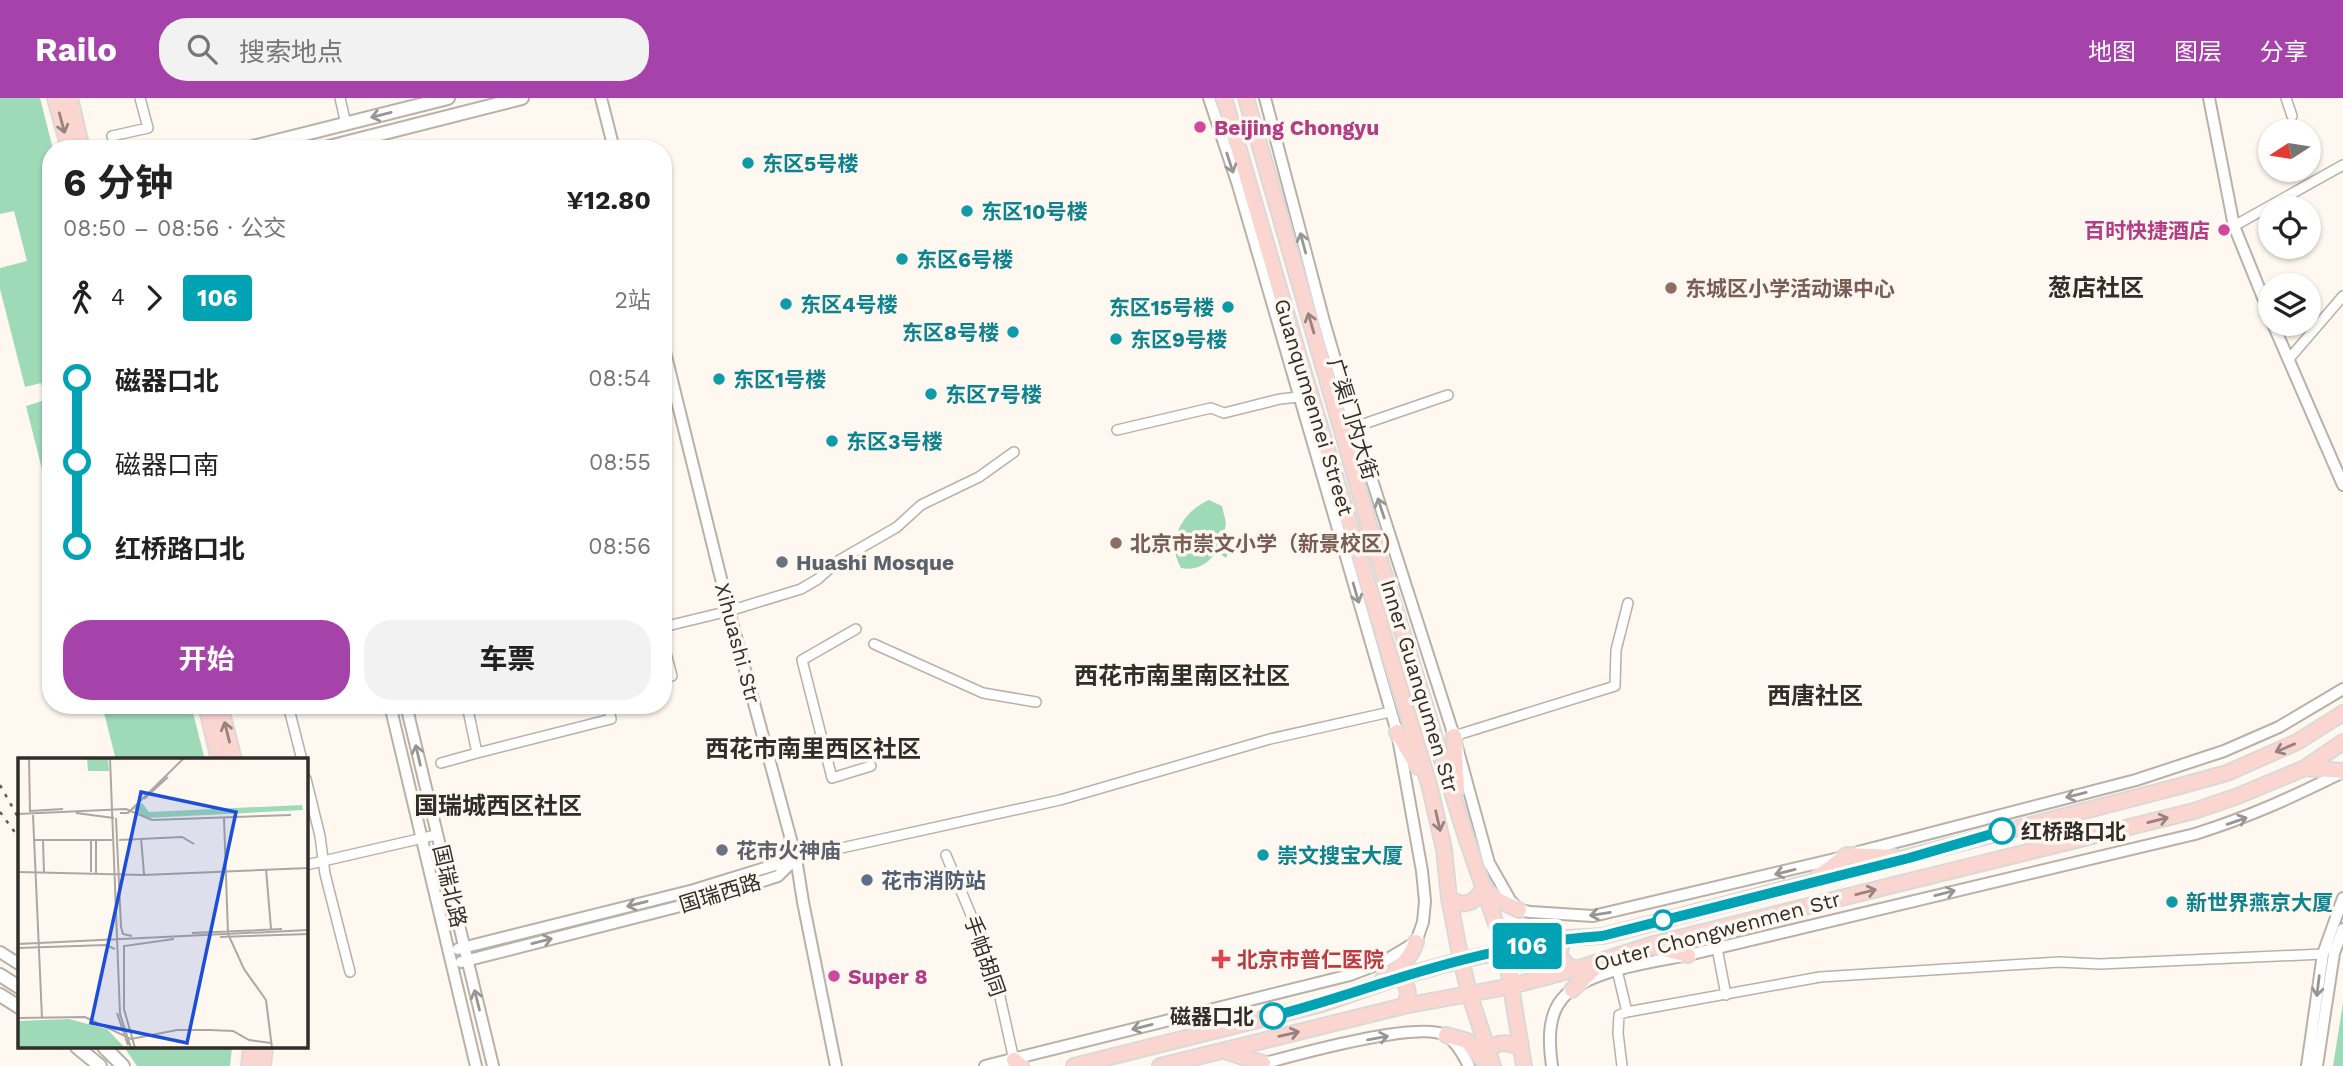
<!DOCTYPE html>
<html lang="zh">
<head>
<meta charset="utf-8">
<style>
  :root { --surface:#fff; --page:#f2f2f2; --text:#222; --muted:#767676; --accent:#a543aa }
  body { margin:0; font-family:"Work Sans","Noto Sans SC",sans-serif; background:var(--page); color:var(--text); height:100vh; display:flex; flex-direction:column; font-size:26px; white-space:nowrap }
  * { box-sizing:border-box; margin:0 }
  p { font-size:23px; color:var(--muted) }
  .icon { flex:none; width:38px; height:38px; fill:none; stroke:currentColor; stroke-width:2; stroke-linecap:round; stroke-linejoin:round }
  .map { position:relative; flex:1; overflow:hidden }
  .drawer { position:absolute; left:42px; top:42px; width:630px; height:574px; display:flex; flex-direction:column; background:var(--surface); border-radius:28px; box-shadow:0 2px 5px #0004 }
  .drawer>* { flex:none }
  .badge { padding:0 14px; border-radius:5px; font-size:24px; line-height:46px }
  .needle { width:46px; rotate:258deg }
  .tools { position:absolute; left:2258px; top:21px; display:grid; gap:14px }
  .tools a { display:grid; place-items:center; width:63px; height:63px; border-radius:50%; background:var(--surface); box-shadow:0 2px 5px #0004; font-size:35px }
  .map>.badge { position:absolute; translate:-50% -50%; box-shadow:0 0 0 4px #fff }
  .legs { display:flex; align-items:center; gap:10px; height:77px; padding:0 21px; font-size:23px }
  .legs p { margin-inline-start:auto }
  .overview { display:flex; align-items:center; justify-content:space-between; height:119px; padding:0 21px }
  h1 { font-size:38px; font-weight:700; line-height:52px }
  .action { display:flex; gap:14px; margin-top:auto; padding:14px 21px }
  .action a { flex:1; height:80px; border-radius:28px; background:var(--accent); color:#fff; font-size:28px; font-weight:700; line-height:80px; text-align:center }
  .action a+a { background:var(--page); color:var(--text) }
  ul { padding:0 21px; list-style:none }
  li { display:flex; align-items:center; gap:24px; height:84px; font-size:26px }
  li i { display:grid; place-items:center; width:10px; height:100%; margin:0 9px; background:currentColor }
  li i::after { content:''; width:18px; height:18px; margin:-9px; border:5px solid; border-radius:50%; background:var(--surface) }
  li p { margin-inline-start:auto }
  li:first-child i { background:linear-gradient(#0000 50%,currentColor 0) }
  li:last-child i { background:linear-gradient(currentColor 50%,#0000 0) }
  header { display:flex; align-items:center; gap:42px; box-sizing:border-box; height:98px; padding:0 35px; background:var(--accent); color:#fff }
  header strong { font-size:33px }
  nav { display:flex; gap:38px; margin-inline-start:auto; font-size:24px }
  .search { width:490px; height:63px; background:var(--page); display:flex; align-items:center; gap:18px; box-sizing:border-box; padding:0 24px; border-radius:28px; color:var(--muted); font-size:26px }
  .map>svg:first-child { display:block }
  .green { fill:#9edab8 }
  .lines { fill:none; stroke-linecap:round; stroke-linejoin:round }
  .minor-casing { stroke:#b9b1a7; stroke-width:12 }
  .tertiary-casing { stroke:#b9b1a7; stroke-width:14 }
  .secondary-casing { stroke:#b9b1a7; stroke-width:16 }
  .primary-casing { stroke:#dad9d9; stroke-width:18 }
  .minor { stroke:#fff; stroke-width:9 }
  .tertiary { stroke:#fff; stroke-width:10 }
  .secondary { stroke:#fff; stroke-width:12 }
  .primary { stroke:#fbd6d1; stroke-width:14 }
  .rail { stroke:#5d5954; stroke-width:2.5; stroke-dasharray:3.5 7; stroke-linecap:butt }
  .oneway { stroke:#989694 }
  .oneway2 { stroke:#96827e }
  .line-1-casing { stroke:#fff; stroke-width:16 }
  .line-1 { stroke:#00a3b4; stroke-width:10 }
  .hotel-dot { fill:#d1479c; stroke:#fff8f0; stroke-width:2.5 }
  .culture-dot { fill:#0f9aa8; stroke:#fff8f0; stroke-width:2.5 }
  .education-dot { fill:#8d6e63; stroke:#fff8f0; stroke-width:2.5 }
  .worship-dot { fill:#6b7280; stroke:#fff8f0; stroke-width:2.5 }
  .stop-1-dot { fill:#fff; stroke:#00a3b4; stroke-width:3.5 }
  .service-dot { fill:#5c6f8a; stroke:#fff8f0; stroke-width:2.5 }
  .health-dot { fill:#e0444e; stroke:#fff8f0; stroke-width:2.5 }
  .labels { text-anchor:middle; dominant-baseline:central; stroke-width:7; stroke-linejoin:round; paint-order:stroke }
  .hotel-label { font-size:21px; font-weight:bold; fill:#b23c85; stroke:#fff8f0; text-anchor:start }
  .culture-label { font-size:21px; font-weight:bold; fill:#0d838f; stroke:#fff8f0; text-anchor:start }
  .education-label { font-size:21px; font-weight:bold; fill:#785e54; stroke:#fff8f0; text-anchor:start }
  .street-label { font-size:21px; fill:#312e2a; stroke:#fff8f0 }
  .worship-label { font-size:21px; font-weight:bold; fill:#5b616d; stroke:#fff8f0; text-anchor:start }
  .stop-label { font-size:21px; font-weight:bold; fill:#312e2a; stroke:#fff8f0; text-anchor:start }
  .service-label { font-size:21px; font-weight:bold; fill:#4e5e75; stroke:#fff8f0; text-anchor:start }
  .health-label { font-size:21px; font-weight:bold; fill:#be3a42; stroke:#fff8f0; text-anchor:start }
  .quarter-label { font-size:24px; font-weight:bold; fill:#312e2a; stroke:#fff8f0 }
  .inset-road { fill:none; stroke:#ada7a1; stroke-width:2 }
  .view { fill:#1d4ed8; fill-opacity:0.15; stroke:#1d4ed8; stroke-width:3.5 }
  .inset-edge { fill:none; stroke:#312e2a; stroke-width:3.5 }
</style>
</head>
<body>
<header>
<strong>Railo</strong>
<div class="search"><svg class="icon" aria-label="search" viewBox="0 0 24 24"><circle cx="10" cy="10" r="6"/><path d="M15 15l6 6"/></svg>搜索地点</div>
<nav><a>地图</a><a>图层</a><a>分享</a></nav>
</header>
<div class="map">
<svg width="2343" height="968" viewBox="0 0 2343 968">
  <rect width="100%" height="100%" fill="#fff8f0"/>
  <!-- green -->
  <path class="green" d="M0,0H40L53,51H51V407L26,308L45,302L41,285L25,289L0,191V170L27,163L14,113L0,116Z
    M1209,402L1222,408L1226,425L1223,442L1232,448L1226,460L1216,453C1209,466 1196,473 1181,470C1165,443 1183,413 1209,402Z
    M102,607H191L205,662H116Z
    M2343,905V968H2333Z
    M124,949H232L230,968H137Z"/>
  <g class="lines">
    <defs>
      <path id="minor" d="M340,0L346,26
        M2286,0L2292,18
        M116,51L112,38L148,30L140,0
        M2234,128L2343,67
        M2288,262L2343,198
        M1355,329L1448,297
        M1117,332L1211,310L1224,315L1280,301L1299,299
        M663,529L729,513L801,491L818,481L838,463L897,429L921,407L979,379L1014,354
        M856,531L802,562L832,680L871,668
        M663,544L672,578L663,580
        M874,546L983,595L1036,604
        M288,607L302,662
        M467,607L477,655L611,621L608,607
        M1454,638L1615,588L1616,552L1628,505
        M441,665L477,655
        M306,681L320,738L325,776L350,874
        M946,757L994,872L1014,962
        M796,760L1060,702L1270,641L1390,614
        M306,767L436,737
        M1717,850L1726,897
        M1617,872L1627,914L1820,879L2059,864L2100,866L2323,856
        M1622,968L1618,935L1619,917L1627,914"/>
      <path id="tertiary" d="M601,0L614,51
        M1265,0L1325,227L1355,329L1454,638L1489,765L1510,802L1519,812L1530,814L1593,818L1839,760
        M2209,0L2234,128L2270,217
        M2273,226L2343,387
        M663,246L729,513L796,760L803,804L836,968
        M390,607L476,968
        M406,607L493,968
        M1858,754L2136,682L2224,653L2279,629L2343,591
        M458,851L694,792L794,761
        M0,854L19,866
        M461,864L700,803L778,778L796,760
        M1258,967C1291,958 1421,921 1447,938C1457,945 1464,958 1469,968
        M985,968L1350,877L1381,865L1416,844L1423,824L1425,803L1422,773L1397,634L1238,87L1209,0
        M1552,968C1549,946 1547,919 1562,901C1585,872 1654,864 1688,857L2195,736C2249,719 2293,699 2343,674
        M2307,968L2323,856L2343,800
        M2317,968L2334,855L2343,831"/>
      <path id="secondary" d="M245,51L448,0
        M321,51L522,0
        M0,877L19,889
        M0,897L19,909
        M77,949L100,968
        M104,949L123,968"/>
      <path id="primary" d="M55,0L69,51
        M70,0L82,51
        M1224,0L1300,262L1430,690L1444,751L1449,800L1461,862L1470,898L1493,968
        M1246,0L1369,427L1466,739L1505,852L1524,968
        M206,607L219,662
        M220,607L234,662
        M1397,634L1418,669
        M1454,638L1457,691
        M2305,670L2343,673
        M1817,780L1847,757L1894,759
        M1449,800C1463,810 1475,806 1483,790L1496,801L1519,812
        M1567,840L1562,846L1559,857L1567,867L1576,871
        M1651,848L1688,857
        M1400,879C1409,889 1410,897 1404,908
        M1383,881C1398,872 1411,860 1416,844
        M1572,892L1599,866
        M1446,937L1467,943L1488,968
        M1224,953L1263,965
        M1488,956L1494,947C1504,944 1511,945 1521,950
        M1014,962L1021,968
        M249,968L251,949
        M263,968L265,949
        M1074,968L1322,906L1400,879L1461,862L1567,840L1603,838L2180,688L2227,675L2297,644L2343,615
        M1160,968L1404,908L1512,888L1576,871L1650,847L2194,713L2238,698L2305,670L2343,644"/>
    </defs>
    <!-- minor casing -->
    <use href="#minor" class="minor-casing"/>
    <!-- tertiary casing -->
    <use href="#tertiary" class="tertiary-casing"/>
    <!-- secondary casing -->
    <use href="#secondary" class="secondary-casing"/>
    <!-- primary casing -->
    <use href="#primary" class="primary-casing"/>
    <!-- minor -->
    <use href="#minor" class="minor"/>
    <!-- tertiary -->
    <use href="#tertiary" class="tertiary"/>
    <!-- secondary -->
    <use href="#secondary" class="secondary"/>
    <!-- primary -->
    <use href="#primary" class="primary"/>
    <!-- rail -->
    <path class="rail" d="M0,687L19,721
      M0,714L19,740"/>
  </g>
  <!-- one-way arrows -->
  <defs><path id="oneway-shaft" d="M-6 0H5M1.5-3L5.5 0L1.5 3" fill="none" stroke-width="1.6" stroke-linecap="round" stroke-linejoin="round" transform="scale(1.75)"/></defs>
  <g class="oneway">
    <use href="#oneway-shaft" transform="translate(381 17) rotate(166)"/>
    <use href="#oneway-shaft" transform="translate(1230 65) rotate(72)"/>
    <use href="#oneway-shaft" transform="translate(1303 145) rotate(-105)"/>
    <use href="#oneway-shaft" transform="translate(1381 410) rotate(-108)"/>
    <use href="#oneway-shaft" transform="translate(1356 495) rotate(74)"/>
    <use href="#oneway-shaft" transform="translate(418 657) rotate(-103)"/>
    <use href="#oneway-shaft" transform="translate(2076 697) rotate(166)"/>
    <use href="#oneway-shaft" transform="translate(2237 723) rotate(-19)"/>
    <use href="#oneway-shaft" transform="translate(1785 774) rotate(166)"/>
    <use href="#oneway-shaft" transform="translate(1945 795) rotate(-14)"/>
    <use href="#oneway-shaft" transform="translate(637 806) rotate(166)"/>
    <use href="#oneway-shaft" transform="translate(1600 816) rotate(171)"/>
    <use href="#oneway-shaft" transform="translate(542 843) rotate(-14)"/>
    <use href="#oneway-shaft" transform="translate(2318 888) rotate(97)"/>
    <use href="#oneway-shaft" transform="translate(477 902) rotate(-104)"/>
    <use href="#oneway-shaft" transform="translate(1142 929) rotate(166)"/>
    <use href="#oneway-shaft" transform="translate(1378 940) rotate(-10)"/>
  </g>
  <g class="oneway2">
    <use href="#oneway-shaft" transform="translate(62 25) rotate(75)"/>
    <use href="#oneway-shaft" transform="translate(1311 225) rotate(-106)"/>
    <use href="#oneway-shaft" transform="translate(227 634) rotate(-104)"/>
    <use href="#oneway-shaft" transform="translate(2285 650) rotate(157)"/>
    <use href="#oneway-shaft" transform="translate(2158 722) rotate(-14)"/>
    <use href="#oneway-shaft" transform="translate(1438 723) rotate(77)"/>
    <use href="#oneway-shaft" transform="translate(1866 794) rotate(-14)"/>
    <use href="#oneway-shaft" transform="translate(1289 936) rotate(-13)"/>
  </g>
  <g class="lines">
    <defs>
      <path id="line-1" d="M1273,918C1317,907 1359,892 1402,879C1467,859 1535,842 1602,838L1909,760L2002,733"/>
    </defs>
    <!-- line-1 casing -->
    <use href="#line-1" class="line-1-casing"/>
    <!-- line-1 -->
    <use href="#line-1" class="line-1"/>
  </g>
  <!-- markers -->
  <g class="hotel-dot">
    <circle cx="1200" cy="29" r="7"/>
    <circle cx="2224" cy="132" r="7"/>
    <circle cx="834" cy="878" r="7"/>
  </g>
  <g class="culture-dot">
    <circle cx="748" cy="65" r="7"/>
    <circle cx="967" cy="113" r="7"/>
    <circle cx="902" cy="161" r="7"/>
    <circle cx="786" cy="206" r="7"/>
    <circle cx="1228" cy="209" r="7"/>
    <circle cx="1013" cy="234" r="7"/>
    <circle cx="1116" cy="241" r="7"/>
    <circle cx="719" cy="281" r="7"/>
    <circle cx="931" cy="296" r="7"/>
    <circle cx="832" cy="343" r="7"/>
    <circle cx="1263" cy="757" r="7"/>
    <circle cx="2172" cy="804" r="7"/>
  </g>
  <g class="education-dot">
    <circle cx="1671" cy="190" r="7"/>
    <circle cx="1116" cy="445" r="7"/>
  </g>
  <g class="worship-dot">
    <circle cx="782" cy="464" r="7"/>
    <circle cx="722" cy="752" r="7"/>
  </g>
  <g class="stop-1-dot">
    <circle cx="2002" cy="733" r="12"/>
    <circle cx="1663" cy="822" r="9"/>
    <circle cx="1273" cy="918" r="12"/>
  </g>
  <circle class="service-dot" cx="867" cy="782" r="7"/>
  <path class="health-dot" d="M1217.5 850.5h7v7h7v7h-7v7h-7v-7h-7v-7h7z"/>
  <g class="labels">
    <!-- hotel labels -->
    <g class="hotel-label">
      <text x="1214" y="29">Beijing Chongyu</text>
      <text x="2210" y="132" text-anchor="end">百时快捷酒店</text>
      <text x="848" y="878">Super 8</text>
    </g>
    <!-- culture labels -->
    <g class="culture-label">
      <text x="762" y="65">东区5号楼</text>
      <text x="981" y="113">东区10号楼</text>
      <text x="916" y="161">东区6号楼</text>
      <text x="800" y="206">东区4号楼</text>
      <text x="1214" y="209" text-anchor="end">东区15号楼</text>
      <text x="999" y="234" text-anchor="end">东区8号楼</text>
      <text x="1130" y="241">东区9号楼</text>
      <text x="733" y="281">东区1号楼</text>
      <text x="945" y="296">东区7号楼</text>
      <text x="846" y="343">东区3号楼</text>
      <text x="1277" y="757">崇文搜宝大厦</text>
      <text x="2186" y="804">新世界燕京大厦</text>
    </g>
    <!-- education labels -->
    <g class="education-label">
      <text x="1685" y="190">东城区小学活动课中心</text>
      <text x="1130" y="445">北京市崇文小学（新景校区）</text>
    </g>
    <!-- street labels -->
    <g class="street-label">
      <text transform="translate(1314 309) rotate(73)">Guanqumennei Street</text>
      <text transform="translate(1353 321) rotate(73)">广渠门内大街</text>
      <text transform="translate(738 545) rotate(75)">Xihuashi Str</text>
      <text transform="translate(1420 588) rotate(73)">Inner Guanqumen Str</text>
      <text transform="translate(450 788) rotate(77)">国瑞北路</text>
      <text transform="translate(720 795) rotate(-17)">国瑞西路</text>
      <text transform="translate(1717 833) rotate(-15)">Outer Chongwenmen Str</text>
      <text transform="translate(985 858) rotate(71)">手帕胡同</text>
    </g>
    <!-- worship labels -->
    <g class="worship-label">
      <text x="796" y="464">Huashi Mosque</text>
      <text x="736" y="752">花市火神庙</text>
    </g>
    <!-- stop labels -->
    <g class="stop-label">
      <text x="2021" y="733">红桥路口北</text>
      <text x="1254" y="918" text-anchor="end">磁器口北</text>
    </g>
    <!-- service labels -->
    <g class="service-label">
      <text x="881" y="782">花市消防站</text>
    </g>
    <!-- health labels -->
    <g class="health-label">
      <text x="1237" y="861">北京市普仁医院</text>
    </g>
    <!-- quarter labels -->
    <g class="quarter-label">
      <text x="2096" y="190">葱店社区</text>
      <text x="1182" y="578">西花市南里南区社区</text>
      <text x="1815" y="598">西唐社区</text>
      <text x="813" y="651">西花市南里西区社区</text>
      <text x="498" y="708">国瑞城西区社区</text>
    </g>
  </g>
  <!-- overview -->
  <g transform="translate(18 660)">
    <rect width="290" height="290" fill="#fff8f0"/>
    <path d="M69,0H90L91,13H70ZM124,45L131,54L284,47L285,52L129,60L114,50ZM51,261L89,271L107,290H0V263Z" fill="#9edab8"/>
    <path class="inset-road" d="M11,0L12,54M92,0L102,256L113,290M126,41L150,19M12,53L45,51M58,55L96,60M102,55H110L166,0M0,56L108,51L134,62L273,57M15,57L24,260M98,60L103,169L105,176L114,178M206,60L210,176L226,211L248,242L254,290M123,80L126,116M16,82H94M25,82L26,115M73,82V114M78,82V115M101,82L164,79L176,86M248,111L253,171M0,114L126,117L291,110M174,175L264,171M202,179L291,176M0,186L291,172M0,190L88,187L97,191M99,255L110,287M0,260L67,259L113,281L159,272H192L215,273L231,282L253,285M117,290L106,251V188L156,181"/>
    <path class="view" d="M123,34L218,54L169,285L73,265Z"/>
    <rect width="290" height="290" class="inset-edge"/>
  </g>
</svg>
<div class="tools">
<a><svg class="needle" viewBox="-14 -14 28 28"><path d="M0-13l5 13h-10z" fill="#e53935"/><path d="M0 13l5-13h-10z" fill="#767676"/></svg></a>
<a><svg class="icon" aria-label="locate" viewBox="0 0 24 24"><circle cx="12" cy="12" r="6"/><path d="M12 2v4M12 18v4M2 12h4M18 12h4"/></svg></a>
<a><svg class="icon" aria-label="layers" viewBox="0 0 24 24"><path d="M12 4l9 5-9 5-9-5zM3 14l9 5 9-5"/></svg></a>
</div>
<b class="badge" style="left:1527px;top:848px;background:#00a3b4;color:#fff">106</b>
<section class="drawer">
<div class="overview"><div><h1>6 分钟</h1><p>08:50 – 08:56 · 公交</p></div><b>¥12.80</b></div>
<div class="legs"><svg class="icon" aria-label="walk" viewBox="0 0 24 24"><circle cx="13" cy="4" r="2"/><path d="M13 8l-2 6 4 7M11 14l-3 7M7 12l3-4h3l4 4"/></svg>4<svg class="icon" aria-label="forward" viewBox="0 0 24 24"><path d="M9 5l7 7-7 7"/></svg><b class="badge" style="background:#00a3b4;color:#fff">106</b><p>2站</p></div>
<ul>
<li><i style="color:#00a3b4"></i><b>磁器口北</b><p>08:54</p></li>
<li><i style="color:#00a3b4"></i><span>磁器口南</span><p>08:55</p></li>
<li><i style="color:#00a3b4"></i><b>红桥路口北</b><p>08:56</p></li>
</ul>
<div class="action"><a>开始</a><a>车票</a></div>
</section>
</div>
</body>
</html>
